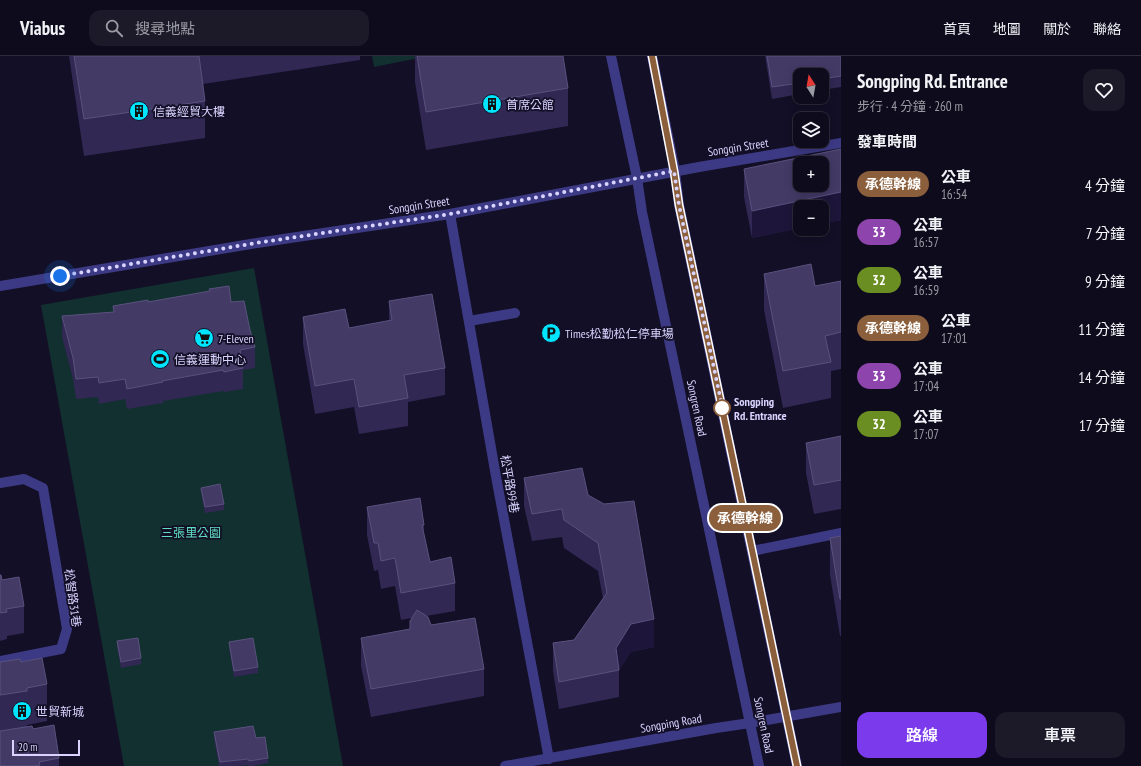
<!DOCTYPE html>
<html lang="zh-TW">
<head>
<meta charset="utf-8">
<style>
  :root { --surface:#0e0b1c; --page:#1c1929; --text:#f1f3f6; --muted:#9b9ba3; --line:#2e2b3b; --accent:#7c3aed }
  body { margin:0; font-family:"PT Sans Narrow","Noto Sans TC",sans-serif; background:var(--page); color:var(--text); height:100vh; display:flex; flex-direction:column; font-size:15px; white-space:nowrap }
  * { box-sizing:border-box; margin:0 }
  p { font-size:13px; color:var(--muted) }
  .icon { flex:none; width:22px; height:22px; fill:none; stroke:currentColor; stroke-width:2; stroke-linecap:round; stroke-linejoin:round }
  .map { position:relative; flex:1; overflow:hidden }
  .details { display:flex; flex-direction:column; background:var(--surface); width:300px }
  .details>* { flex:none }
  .badge { padding:0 8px; border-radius:13px; font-size:14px; line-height:26px }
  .needle { width:26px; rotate:349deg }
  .controls { position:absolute; left:793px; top:12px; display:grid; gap:8px }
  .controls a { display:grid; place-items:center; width:36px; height:36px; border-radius:8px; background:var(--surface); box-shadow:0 2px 10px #0003,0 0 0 1px var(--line); font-size:20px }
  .scale { position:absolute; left:12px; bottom:10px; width:68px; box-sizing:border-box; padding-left:4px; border:2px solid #d9d4ff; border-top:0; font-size:11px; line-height:14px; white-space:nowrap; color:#d9d4ff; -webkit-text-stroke:3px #130f26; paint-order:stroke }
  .you { position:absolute; width:20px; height:20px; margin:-10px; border:3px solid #fff; border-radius:50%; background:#1a73e8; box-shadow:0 0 0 6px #1a73e833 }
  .map>.badge { position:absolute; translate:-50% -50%; box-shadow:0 0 0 2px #fff }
  h2 { padding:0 16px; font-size:15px; line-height:36px }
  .round { display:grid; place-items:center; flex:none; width:42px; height:42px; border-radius:12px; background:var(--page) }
  .overview { display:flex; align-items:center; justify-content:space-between; height:68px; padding:0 16px }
  h1 { font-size:19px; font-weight:600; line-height:30px }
  .action { display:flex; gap:8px; margin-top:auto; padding:8px 16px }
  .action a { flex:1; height:46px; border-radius:12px; background:var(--accent); color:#fff; font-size:16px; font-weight:600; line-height:46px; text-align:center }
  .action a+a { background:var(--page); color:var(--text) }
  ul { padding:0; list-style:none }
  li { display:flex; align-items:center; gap:12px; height:48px; padding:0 16px }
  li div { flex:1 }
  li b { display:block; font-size:15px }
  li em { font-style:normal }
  li .badge { min-width:44px; font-weight:700; text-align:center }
  header { display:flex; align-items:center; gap:24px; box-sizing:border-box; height:56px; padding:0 20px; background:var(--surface); border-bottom:1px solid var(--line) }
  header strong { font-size:19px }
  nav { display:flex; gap:22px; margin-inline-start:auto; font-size:14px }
  .search { width:280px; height:36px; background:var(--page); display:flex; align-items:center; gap:10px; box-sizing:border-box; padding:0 14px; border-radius:12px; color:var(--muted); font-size:15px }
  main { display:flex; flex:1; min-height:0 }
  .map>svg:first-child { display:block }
  .green { fill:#12302f }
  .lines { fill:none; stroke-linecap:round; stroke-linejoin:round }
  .service { stroke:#3d3a85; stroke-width:10 }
  .pedestrian { stroke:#3d3a85; stroke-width:10 }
  .minor { stroke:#3d3a85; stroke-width:10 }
  .tertiary { stroke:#3d3a85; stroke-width:10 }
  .wall { fill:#312854; fill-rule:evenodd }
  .shaded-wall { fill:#1d163a }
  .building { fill:#433a66; stroke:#5a527e; fill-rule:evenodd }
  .line-casing { stroke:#fff; stroke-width:9 }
  .line { stroke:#8b5e3c; stroke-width:6 }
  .walk { stroke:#d9d4ff; stroke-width:4; stroke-dasharray:0 7.2 }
  .stop-dot { fill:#fff; stroke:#8b5e3c; stroke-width:2 }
  .labels { text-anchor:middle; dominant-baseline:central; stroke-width:3.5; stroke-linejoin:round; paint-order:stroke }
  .poi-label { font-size:12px; fill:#d9d4ff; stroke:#130f26; text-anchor:start }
  .street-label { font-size:12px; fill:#d9d4ff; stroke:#130f26 }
  .stop-label { font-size:12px; font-weight:bold; fill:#d9d4ff; stroke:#130f26; text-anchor:start }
  .park-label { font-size:12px; fill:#5fe0c0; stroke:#130f26 }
</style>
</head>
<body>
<header>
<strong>Viabus</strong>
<div class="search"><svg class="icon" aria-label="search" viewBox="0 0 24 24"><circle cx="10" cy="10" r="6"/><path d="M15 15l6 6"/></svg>搜尋地點</div>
<nav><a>首頁</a><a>地圖</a><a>關於</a><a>聯絡</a></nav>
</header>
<main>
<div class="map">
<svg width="841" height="710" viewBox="0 0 841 710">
  <rect width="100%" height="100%" fill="#130f26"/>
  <!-- green -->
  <path class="green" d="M372,0H429L374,11Z
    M254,212L343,710H124L41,249Z"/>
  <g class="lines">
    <!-- service -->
    <path class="service" d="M469,265L515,257"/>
    <!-- pedestrian -->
    <path class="pedestrian" d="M752,495L841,477"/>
    <!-- minor -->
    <path class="minor" d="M450,158L497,426L549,703
      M0,230L257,187L450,158L699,111L841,87
      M0,427L24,423L43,432L67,573L61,593L0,605
      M505,710L716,672L750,667L841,651"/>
    <!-- tertiary -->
    <path class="tertiary" d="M611,0L637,122L642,156L759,710
      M652,0L675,115L679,149L797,710"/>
  </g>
  <!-- wall -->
  <path class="wall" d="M69,0H360V4L203,28L205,45V82L84,100Z
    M415,0H563L568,32V70L426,94L415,26Z
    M765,0H841V31L822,34V19H800V38L772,43Z
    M841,93V164L822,168V151H800V172L752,182L744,141V113ZM800,107H822V129H800Z
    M764,218L815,230L841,225V313L831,315V342L783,352L764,254Z
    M389,245L445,312V339L408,346V370L359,378L354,351L315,358L303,288V261L349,272L389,265Z
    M148,246H231L250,274L255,291V312L243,314V333L224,336L223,335L163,345V347L127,353L125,343L99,348L98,341L76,343L73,323L62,281V260L113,256V250Z
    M841,380V453L814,458L806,417V387Z
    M524,422L588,439L654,591L631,596L619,614V641L559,653L553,615V587L574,584L603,543L598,515L564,492L562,481L532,485L524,450Z
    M201,432L224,448V454L205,457L201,437Z
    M367,451L424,469V478L430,506L455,527V555L426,560L431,569L484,613V640L371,661L361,610V582L410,573L412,562L401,564L395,530L381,533L378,514L374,515L367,479Z
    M841,480V580H840L830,519V482Z
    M0,519L2,524L24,550V577L7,580V583L0,585Z
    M117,585L141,602V608L121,612L117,591Z
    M229,586L258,611V617L234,621L229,592Z
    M0,606H21L47,628V665L27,669V671L33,673L59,702V710H0Z
    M214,676L256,682L268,702V707L253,710H248V709L238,710H219L214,682Z"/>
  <!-- shaded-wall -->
  <path class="shaded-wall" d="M841,136V164L822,168V151H800V172L752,182V155Z
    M654,563V591L631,596L619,614L616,592L631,568Z"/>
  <!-- building -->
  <path class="building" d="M74,0H199L205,45L84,63Z
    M417,0H563L568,32L426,56Z
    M767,0H841V20L822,23V19H800V27L772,31Z
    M841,93V136L752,155L744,113ZM800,107H822V129H800Z
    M811,208L815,230L841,225V276L825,280L831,306L783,315L764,218Z
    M229,230L231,246L244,245L250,274L255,291L240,294L243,312L224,316L223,314L162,325L163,326L127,333L125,323L99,327L98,321L76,323L73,302L62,260L114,256L113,250L148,244V246L210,235L209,233Z
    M432,238L445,312L404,319L408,342L359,351L354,323L315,330L303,261L345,253L349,272L392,264L389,245Z
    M841,380V424L814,429L806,387Z
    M582,412L588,439L604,448L634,445L654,563L631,568L616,592L619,614L559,626L553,587L574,584L607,537L598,487L564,464L562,453L532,458L524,422Z
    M220,428L224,448L205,451L201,432Z
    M420,442L424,469H422L430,506L451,501L455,527L401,537L395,502L381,505L378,487H374L367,451Z
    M841,480V543H840L830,482Z
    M0,519H1L2,524L19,521L24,550L6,553L7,556L0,557Z
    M417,554L428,561L431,569L475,562L484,613L371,633L361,582L410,573V565Z
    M138,582L141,602L121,606L117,585Z
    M253,582L258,611L234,615L229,586Z
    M42,602L47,628L27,632V635L0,639V606L20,603L21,606Z
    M54,669L59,702L39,706L40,709L34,710H0V675L32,670L33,673Z
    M253,670L256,682L265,681L268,702L249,705L248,703L220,706L214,676Z"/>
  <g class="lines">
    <defs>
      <path id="line" d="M652,0L674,115L679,149L752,494L797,710"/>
    </defs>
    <!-- line casing -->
    <use href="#line" class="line-casing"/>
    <!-- line -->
    <use href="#line" class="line"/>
    <!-- walk -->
    <path class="walk" d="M60,220L256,187L450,158L674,115L679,149L724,359L722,352"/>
  </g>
  <!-- icons -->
  <defs>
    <symbol id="building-disc" viewBox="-11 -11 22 22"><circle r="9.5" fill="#00e5ff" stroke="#130f26"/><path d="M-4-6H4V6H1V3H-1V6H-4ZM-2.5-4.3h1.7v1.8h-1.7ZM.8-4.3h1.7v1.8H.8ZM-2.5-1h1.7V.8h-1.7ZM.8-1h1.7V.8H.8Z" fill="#111"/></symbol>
    <symbol id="parking-disc" viewBox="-11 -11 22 22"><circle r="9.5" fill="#00e5ff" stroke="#130f26"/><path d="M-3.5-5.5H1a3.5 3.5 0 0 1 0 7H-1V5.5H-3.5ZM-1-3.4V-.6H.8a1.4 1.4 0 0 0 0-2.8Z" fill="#111"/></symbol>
    <symbol id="supermarket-disc" viewBox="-11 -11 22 22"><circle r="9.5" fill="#00e5ff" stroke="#130f26"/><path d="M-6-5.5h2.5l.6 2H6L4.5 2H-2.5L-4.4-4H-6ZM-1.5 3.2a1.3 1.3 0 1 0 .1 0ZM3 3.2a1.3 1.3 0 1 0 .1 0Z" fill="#111"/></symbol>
    <symbol id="stadium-disc" viewBox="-11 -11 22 22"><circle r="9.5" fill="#00e5ff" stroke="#130f26"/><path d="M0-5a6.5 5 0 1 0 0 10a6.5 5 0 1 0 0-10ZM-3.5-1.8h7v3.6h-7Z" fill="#111"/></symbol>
  </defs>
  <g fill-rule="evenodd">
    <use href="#building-disc" x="481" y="37" width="22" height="22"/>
    <use href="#building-disc" x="128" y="44" width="22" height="22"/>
    <use href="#parking-disc" x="540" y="266" width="22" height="22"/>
    <use href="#supermarket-disc" x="193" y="271" width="22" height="22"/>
    <use href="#stadium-disc" x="149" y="292" width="22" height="22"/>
    <use href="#building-disc" x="11" y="644" width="22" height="22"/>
  </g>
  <!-- markers -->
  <circle class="stop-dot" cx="722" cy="352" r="8"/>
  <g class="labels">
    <!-- poi labels -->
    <g class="poi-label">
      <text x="506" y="48">首席公館</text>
      <text x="153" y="55">信義經貿大樓</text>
      <text x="565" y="277">Times松勤松仁停車場</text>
      <text x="218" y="282">7-Eleven</text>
      <text x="174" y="303">信義運動中心</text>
      <text x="36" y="655">世貿新城</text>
    </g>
    <!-- street labels -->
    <g class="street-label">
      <text transform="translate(738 91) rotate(-9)">Songqin Street</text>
      <text transform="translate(419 149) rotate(-9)">Songqin Street</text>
      <text transform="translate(697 352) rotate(78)">Songren Road</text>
      <text transform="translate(510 428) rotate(80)">松平路99巷</text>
      <text transform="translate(73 542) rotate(82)">松智路31巷</text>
      <text transform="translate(671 667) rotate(-10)">Songping Road</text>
      <text transform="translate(764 669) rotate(78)">Songren Road</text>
    </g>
    <!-- stop labels -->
    <g class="stop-label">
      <text x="734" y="345">Songping<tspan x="734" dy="14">Rd. Entrance</tspan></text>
    </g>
    <!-- park labels -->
    <g class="park-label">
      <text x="191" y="476">三張里公園</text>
    </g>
  </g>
</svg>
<div class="controls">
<a><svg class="needle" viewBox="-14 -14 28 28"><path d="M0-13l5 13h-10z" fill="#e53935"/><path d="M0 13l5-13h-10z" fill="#9b9ba3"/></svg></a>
<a><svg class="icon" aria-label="layers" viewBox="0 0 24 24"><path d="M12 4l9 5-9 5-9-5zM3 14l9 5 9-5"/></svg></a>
<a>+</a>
<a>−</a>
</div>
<div class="scale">20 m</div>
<div class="you" style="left:60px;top:220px"></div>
<b class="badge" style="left:745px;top:462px;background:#8b5e3c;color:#fff">承德幹線</b>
</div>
<section class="details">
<div class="overview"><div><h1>Songping Rd. Entrance</h1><p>步行 · 4 分鐘 · 260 m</p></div><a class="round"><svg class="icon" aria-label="heart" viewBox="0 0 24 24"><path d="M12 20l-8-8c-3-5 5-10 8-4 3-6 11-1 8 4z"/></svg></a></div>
<h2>發車時間</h2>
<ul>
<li><span class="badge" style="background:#8b5e3c;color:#fff">承德幹線</span><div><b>公車</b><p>16:54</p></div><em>4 分鐘</em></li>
<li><span class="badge" style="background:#8e44ad;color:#fff">33</span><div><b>公車</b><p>16:57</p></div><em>7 分鐘</em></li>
<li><span class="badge" style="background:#6b8e23;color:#fff">32</span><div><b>公車</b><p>16:59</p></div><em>9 分鐘</em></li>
<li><span class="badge" style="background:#8b5e3c;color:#fff">承德幹線</span><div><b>公車</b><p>17:01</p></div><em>11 分鐘</em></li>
<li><span class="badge" style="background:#8e44ad;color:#fff">33</span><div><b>公車</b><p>17:04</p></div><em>14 分鐘</em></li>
<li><span class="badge" style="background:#6b8e23;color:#fff">32</span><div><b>公車</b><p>17:07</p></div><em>17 分鐘</em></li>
</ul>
<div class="action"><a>路線</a><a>車票</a></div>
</section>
</main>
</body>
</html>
